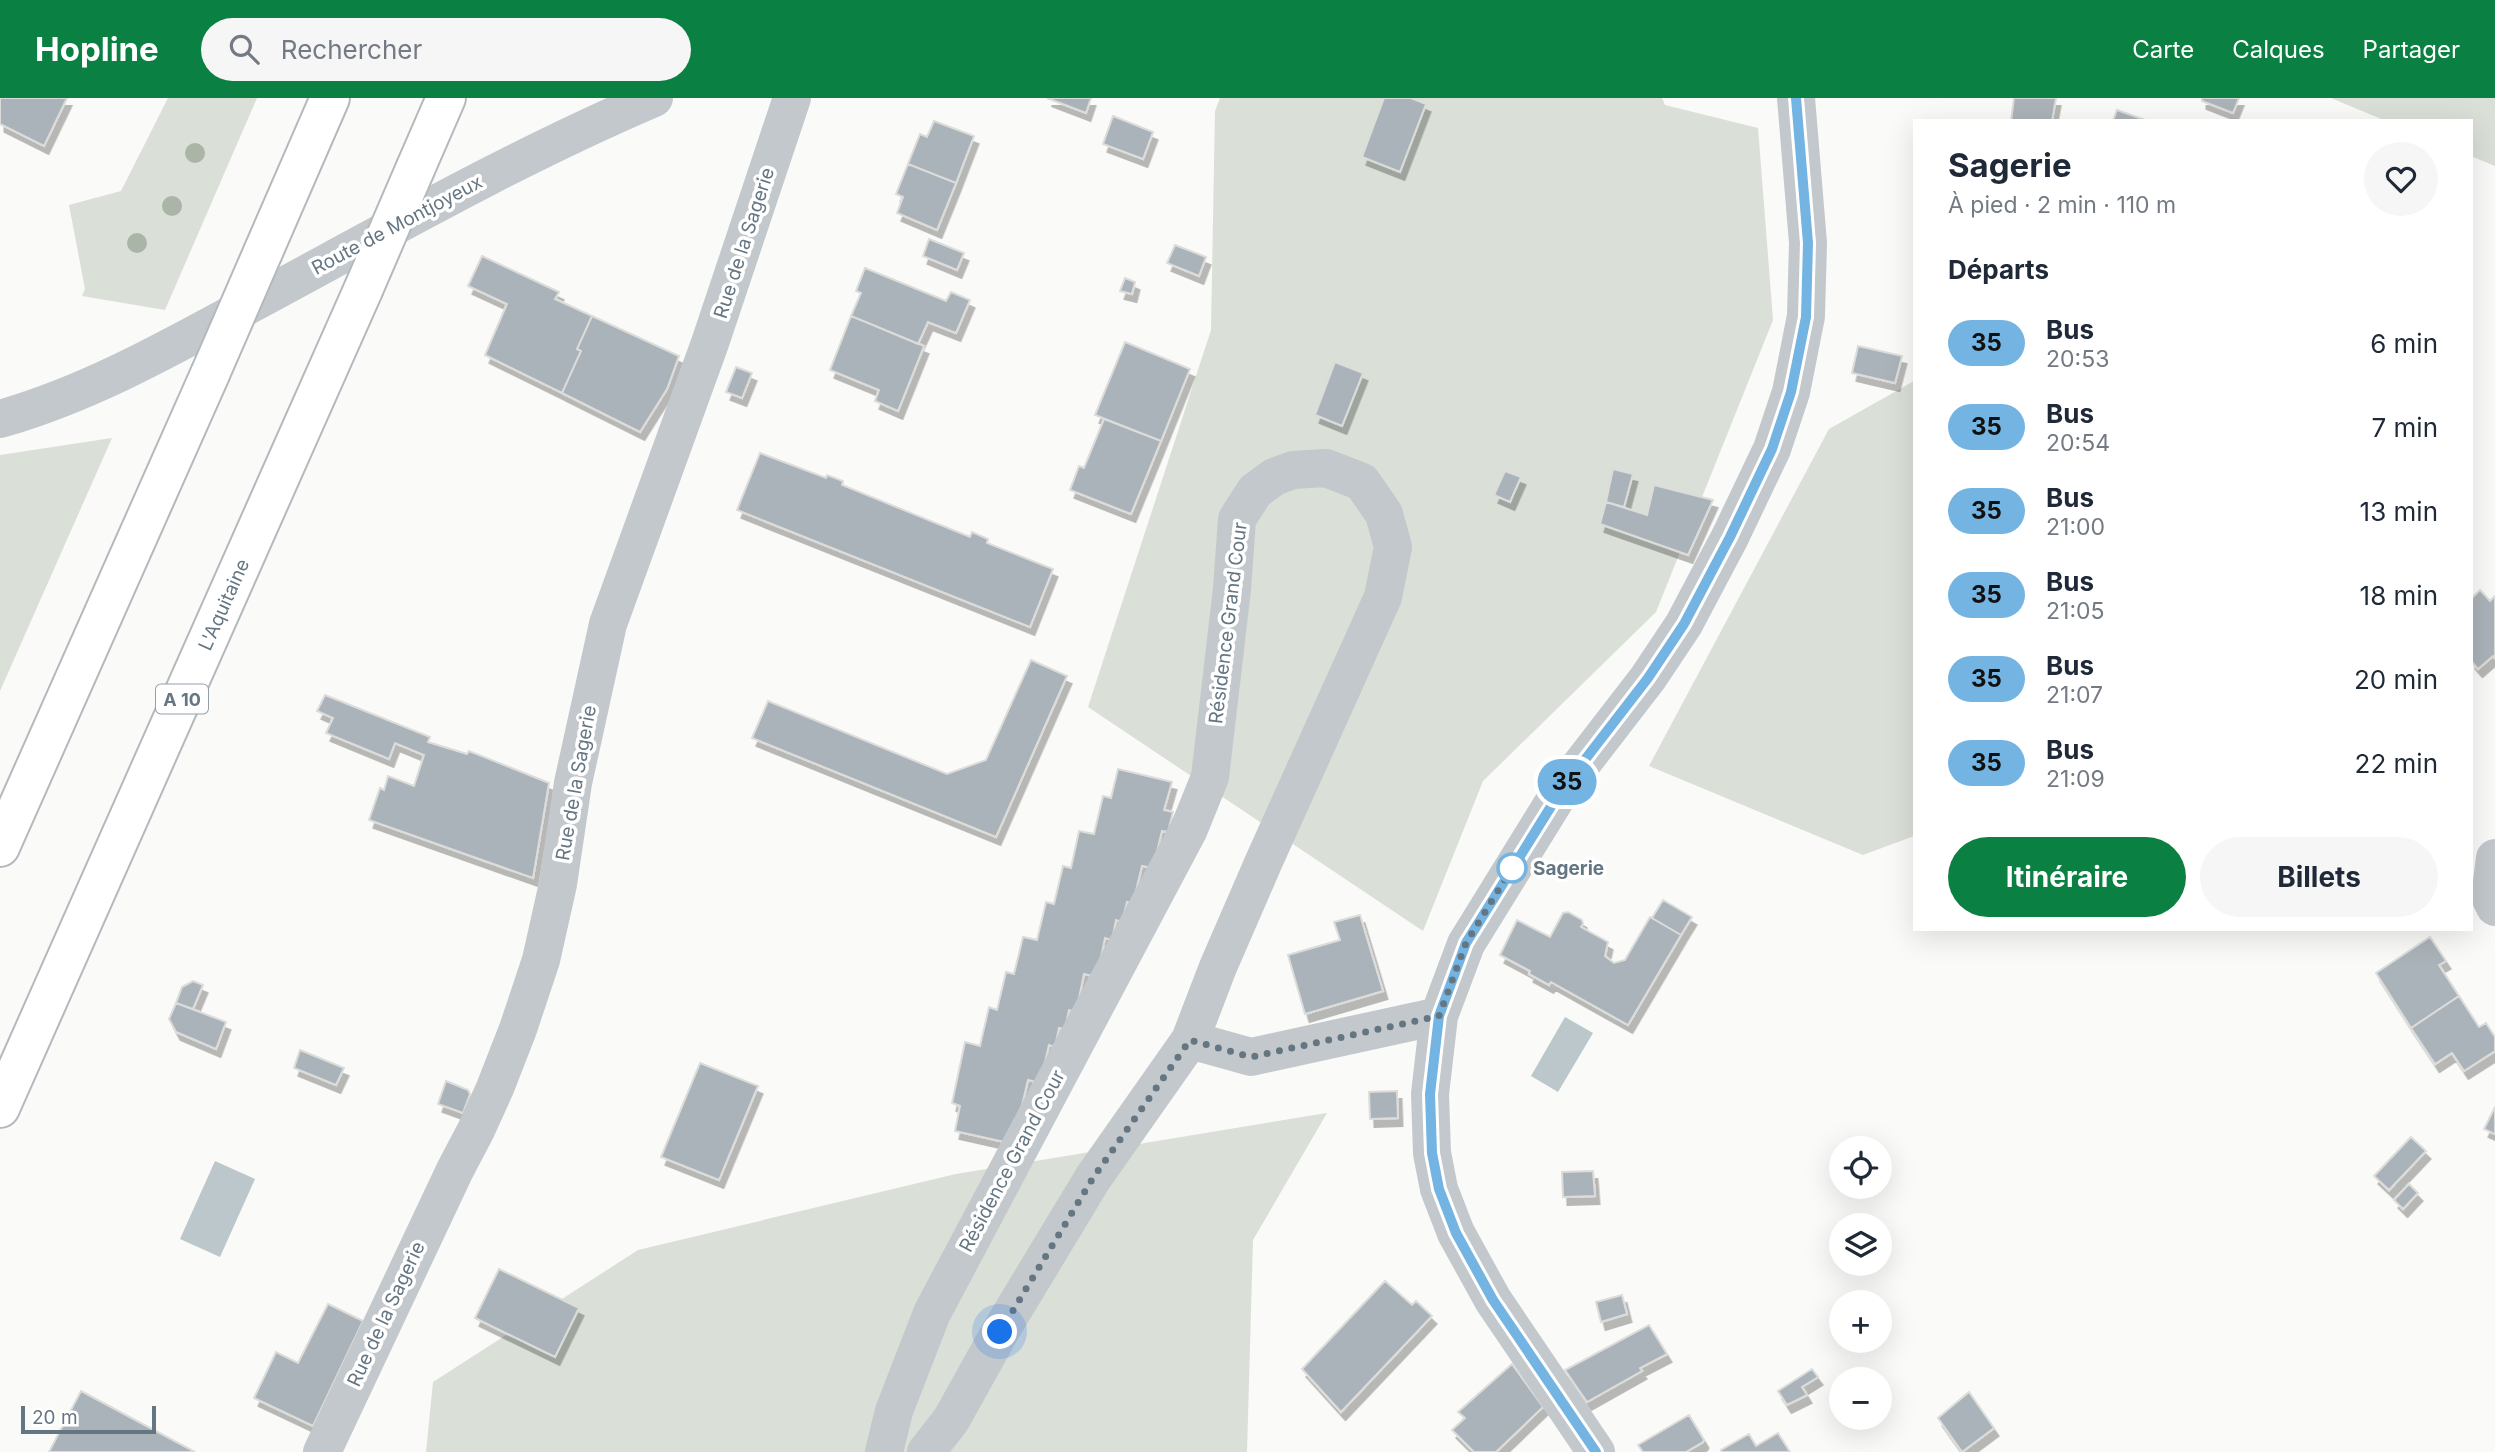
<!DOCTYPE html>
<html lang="fr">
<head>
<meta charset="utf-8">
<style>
  :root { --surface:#fff; --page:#f6f6f7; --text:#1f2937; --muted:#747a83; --accent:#0b8043 }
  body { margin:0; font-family:Inter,sans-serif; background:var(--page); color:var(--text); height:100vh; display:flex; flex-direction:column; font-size:26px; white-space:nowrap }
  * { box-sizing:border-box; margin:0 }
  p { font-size:23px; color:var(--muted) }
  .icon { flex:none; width:38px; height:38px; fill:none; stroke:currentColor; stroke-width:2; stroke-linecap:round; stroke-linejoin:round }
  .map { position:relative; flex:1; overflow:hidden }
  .side { position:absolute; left:1913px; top:21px; width:560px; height:812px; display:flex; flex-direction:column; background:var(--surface); border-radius:0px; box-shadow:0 7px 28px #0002 }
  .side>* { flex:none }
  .badge { padding:0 14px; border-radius:23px; font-size:24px; line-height:46px }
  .buttons { position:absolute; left:1829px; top:1038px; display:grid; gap:14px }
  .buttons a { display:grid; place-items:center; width:63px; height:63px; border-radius:50%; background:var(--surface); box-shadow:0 7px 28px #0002; font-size:35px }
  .scale { position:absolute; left:21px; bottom:18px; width:135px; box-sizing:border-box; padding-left:7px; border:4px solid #657683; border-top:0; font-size:19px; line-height:24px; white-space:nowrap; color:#657683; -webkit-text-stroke:5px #fff; paint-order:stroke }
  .you { position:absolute; width:35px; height:35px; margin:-18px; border:5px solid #fff; border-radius:50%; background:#1a73e8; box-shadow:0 0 0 10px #1a73e833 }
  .map>.badge { position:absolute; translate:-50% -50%; box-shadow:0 0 0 4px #fff }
  h2 { padding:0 35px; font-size:26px; line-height:63px }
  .round { display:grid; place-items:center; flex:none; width:74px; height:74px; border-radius:37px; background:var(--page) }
  .headline { display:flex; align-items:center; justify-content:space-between; height:119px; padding:0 35px }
  h1 { font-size:33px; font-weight:700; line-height:52px }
  .button { display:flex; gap:14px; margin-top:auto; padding:14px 35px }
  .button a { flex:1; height:80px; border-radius:42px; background:var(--accent); color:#fff; font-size:28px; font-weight:700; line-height:80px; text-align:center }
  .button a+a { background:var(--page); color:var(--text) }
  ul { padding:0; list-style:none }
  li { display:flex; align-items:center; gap:21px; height:84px; padding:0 35px }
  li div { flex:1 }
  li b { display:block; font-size:26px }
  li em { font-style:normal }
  li .badge { min-width:77px; font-weight:700; text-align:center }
  header { display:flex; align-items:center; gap:42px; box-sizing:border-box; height:98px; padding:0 35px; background:var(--accent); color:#fff }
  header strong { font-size:33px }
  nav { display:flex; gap:38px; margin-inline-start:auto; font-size:24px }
  .search { width:490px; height:63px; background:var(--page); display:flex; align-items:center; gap:18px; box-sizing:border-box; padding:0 24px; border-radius:38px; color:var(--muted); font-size:26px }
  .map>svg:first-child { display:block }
  .green { fill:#dadfd7 }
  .water { fill:#bbc7cb }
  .building { fill:#aab3b9; stroke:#dcdcda; stroke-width:2; filter:url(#shadow) }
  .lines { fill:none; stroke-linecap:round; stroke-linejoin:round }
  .highway-casing { stroke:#b4b9bd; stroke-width:42 }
  .minor { stroke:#c3c8cc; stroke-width:38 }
  .highway { stroke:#fff; stroke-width:38 }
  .highway-bridge-casing { stroke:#b4b9bd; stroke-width:42; stroke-linecap:butt }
  .highway-bridge { stroke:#fff; stroke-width:38 }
  .tree { fill:#aab4a7 }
  .line-casing { stroke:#fff; stroke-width:16 }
  .line { stroke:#73b4e2; stroke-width:10 }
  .walk { stroke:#657683; stroke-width:7; stroke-dasharray:0 12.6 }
  .stop-dot { fill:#fff; stroke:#73b4e2; stroke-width:3.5 }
  .labels { text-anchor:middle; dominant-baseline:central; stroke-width:7; stroke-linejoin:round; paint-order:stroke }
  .shield { fill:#fff; stroke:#939fa8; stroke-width:2 }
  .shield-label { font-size:18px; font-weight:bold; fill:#657683 }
  .street-label { font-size:19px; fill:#657683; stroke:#fff }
  .stop-label { font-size:19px; font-weight:bold; fill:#657683; stroke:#fff; text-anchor:start }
</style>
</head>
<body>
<header>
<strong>Hopline</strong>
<div class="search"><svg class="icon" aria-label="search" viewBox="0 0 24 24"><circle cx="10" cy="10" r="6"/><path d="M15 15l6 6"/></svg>Rechercher</div>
<nav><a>Carte</a><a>Calques</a><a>Partager</a></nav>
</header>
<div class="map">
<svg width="2495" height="1354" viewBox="0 0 2495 1354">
  <defs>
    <filter id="shadow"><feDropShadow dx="4.5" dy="8" stdDeviation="0" flood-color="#0004"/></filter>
  </defs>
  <rect width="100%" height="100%" fill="#fafaf8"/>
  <!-- green -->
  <path class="green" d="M168,0H257L165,212L82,198L85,191L69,107L121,93Z
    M1220,0H1662L1665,7L1758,30L1773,222L1656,514L1483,683L1423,833L1088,609L1211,232L1215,13Z
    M2331,0H2495V68L2471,58V23H2386Z
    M1914,283V738L1863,757L1649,668L1829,331Z
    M112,340L0,593V357Z
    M1327,1015L1253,1142L1247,1354H426L433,1284L638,1152L956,1076Z"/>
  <!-- water -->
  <path class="water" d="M1565,919L1593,935L1558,994L1531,978Z
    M215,1063L255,1081L220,1159L180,1141Z"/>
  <!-- building -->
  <path class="building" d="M0,0H67L44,48L0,26Z
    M1047,0H1091L1086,15Z
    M1384,0H1411L1426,6L1400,74L1362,59Z
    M2014,0H2056L2052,23H2011Z
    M2202,0H2239L2233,15L2202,3Z
    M2117,12L2148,23H2113Z
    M1113,18L1153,34L1143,61L1103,46Z
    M934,23L974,38L956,85L908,66L920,36L927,39Z
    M908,66L956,85L937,132L897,115L903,99L896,96Z
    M929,141L964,155L957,172L923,158Z
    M1175,147L1206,159L1199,178L1167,165Z
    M482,158L559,194L555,201L592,218L577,251L581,253L562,295L485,257L507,206L468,188Z
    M865,170L946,203L951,194L970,202L956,235L928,224L918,246L851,218L861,195L856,193Z
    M1125,180L1135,184L1132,196L1120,193Z
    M592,218L679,258L667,291L640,334L562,295L581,253L577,251Z
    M851,218L924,248L898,313L875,303L879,292L830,272Z
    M1125,244L1190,271L1161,343L1095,317Z
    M1858,248L1902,258L1895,285L1852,275Z
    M1335,264L1363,275L1342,328L1315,317Z
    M736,269L752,275L742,300L726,294Z
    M1104,321L1161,343L1131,416L1070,392L1079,368L1084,370Z
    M760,355L826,380L827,377L843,383L842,387L970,439L972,434L988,441L987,445L1053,471L1030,529L737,412Z
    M1613,371L1633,376L1624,409L1606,404Z
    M1505,373L1521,379L1510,404L1494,397Z
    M1654,387L1713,402L1688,457L1600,426L1606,404L1647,417Z
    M2480,492L2490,503L2495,498V560L2493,558L2478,571L2471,563V501Z
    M1031,562L1067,578L996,739L752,640L768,603L947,676L986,662Z
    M325,597L430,639L428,644L467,656L469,653L549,685L533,780L369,722L380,690L384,692L388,678L414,688L424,657L395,645L389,661L326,635L333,620L317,613Z
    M1118,671L1172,684L1164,712L1173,714L1168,734L1162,733L1153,770L1142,768L1133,805L1127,804L1122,824L1116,822L1112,842L1105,840L1097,879L1084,876L1076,914L1069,912L1065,931L1059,930L1055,949L1049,947L1040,985L1028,982L1019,1020L1009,1045L955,1033L960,1008L952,1005L965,944L980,948L989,909L997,912L1006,874L1014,876L1023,839L1037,842L1046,804L1054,806L1063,768L1071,770L1079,733L1094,736L1103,698L1111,700Z
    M1663,802L1692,819L1681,837L1652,820Z
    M1568,814L1582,822L1583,826L1581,829L1608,844L1605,858L1614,865L1625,862L1650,819L1681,837L1628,927L1551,884L1549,887L1529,876L1530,873L1500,857L1517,822L1550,839L1563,815Z
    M1360,817L1383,893L1305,916L1288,857L1340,842L1334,824Z
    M2430,839L2446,863L2439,867L2459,898L2411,930L2376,875Z
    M193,883L203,887L193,911L176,905L182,889Z
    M2459,898L2479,929L2486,925L2495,939V953L2464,973L2452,955L2435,966L2411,930Z
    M176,905L226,924L216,951L176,934L169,921Z
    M300,952L344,970L336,987L294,970Z
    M700,965L758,988L719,1082L661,1059Z
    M446,983L468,992L470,996L463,1015L438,1006Z
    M1397,993L1398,1020L1370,1021L1369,994Z
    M2495,1009V1036L2484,1031Z
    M2411,1039L2426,1053L2389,1092L2374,1078Z
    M1593,1073L1595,1098L1563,1099L1562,1074Z
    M2409,1086L2418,1095L2403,1111L2394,1102Z
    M499,1171L579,1210L555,1259L475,1220Z
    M1385,1183L1412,1207L1416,1203L1432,1218L1341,1314L1302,1271Z
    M1622,1197L1627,1216L1601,1224L1596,1204Z
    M328,1206L363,1223L313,1328L254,1300L276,1254L298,1265Z
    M1649,1227L1667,1256L1640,1270L1642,1273L1587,1304L1565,1272Z
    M1512,1266L1543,1309L1496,1354H1474L1452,1332L1465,1320L1458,1314Z
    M1812,1271L1818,1279L1802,1289L1807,1297L1787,1307L1778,1293Z
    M81,1293L195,1354H49Z
    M1969,1294L1994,1330L1962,1354L1938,1320Z
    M1689,1317L1704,1342L1703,1344L1686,1354H1643L1638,1347Z
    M1778,1335L1790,1354H1722L1721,1352L1749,1336L1756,1348Z"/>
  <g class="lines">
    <defs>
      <g id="highway">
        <path d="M416,69L446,0"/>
        <path d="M263,154L330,0"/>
        <path d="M0,749L210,276"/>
        <path id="s1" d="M0,1010L363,192"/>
      </g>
    </defs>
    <!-- highway casing -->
    <use href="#highway" class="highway-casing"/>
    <!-- minor -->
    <path class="minor" d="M0,321C92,295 177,246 260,201C390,131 518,58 654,0
      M2495,760L2490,799L2495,809
      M322,1354L455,1072L476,1032L495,990L518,931L541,862L558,786L573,685L608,526L710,245L792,0
      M884,1354L894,1313L932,1215L1189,731L1210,679L1232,491L1237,421L1255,393L1274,379L1293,372L1326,370L1362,384L1384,416L1393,449L1383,499L1264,763L1218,869L1190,942L1251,959L1439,918
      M926,1354L951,1322L1000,1234L1093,1080L1190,942
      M1596,1354L1493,1202L1456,1135L1439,1091L1432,1055L1430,996L1439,918L1466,846L1560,694L1648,580L1684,526L1730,439L1772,351L1791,294L1806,218L1808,145L1796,0"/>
    <!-- highway -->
    <use href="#highway" class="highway"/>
    <defs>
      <path id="highway-bridge" d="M363,192L416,69
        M210,276L263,154"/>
    </defs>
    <!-- highway-bridge casing -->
    <use href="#highway-bridge" class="highway-bridge-casing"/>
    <!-- highway-bridge -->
    <use href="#highway-bridge" class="highway-bridge"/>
  </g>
  <!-- trees -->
  <g class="tree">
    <circle cx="195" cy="55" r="10"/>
    <circle cx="172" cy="108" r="10"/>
    <circle cx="137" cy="145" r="10"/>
  </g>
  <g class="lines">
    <defs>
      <path id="line" d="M1596,1354L1493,1202L1456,1135L1439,1091L1432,1055L1430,996L1439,918L1466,845L1560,694L1648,580L1684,526L1730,439L1772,351L1791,294L1806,219L1808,145L1796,0"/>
    </defs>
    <!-- line casing -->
    <use href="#line" class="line-casing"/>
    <!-- line -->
    <use href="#line" class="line"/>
    <!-- walk -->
    <path class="walk" d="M1000,1234L1093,1080L1190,942L1251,959L1439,918L1466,845L1512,770"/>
  </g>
  <!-- markers -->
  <circle class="stop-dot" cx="1512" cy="770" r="14"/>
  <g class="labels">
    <!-- shield labels -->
    <rect class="shield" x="156" y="586.5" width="52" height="29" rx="5"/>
    <g class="shield-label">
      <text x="182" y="601">A 10</text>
    </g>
    <!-- street labels -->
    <g class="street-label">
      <text transform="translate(397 127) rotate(-28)">Route de Montjoyeux</text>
      <text transform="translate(744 145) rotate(-72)">Rue de la Sagerie</text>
      <text stroke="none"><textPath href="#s1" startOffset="551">L'Aquitaine</textPath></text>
      <text transform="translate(1228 525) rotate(-83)">Résidence Grand Cour</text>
      <text transform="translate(576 685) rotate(-80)">Rue de la Sagerie</text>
      <text transform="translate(1012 1063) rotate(-62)">Résidence Grand Cour</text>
      <text transform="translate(386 1216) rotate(-65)">Rue de la Sagerie</text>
    </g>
    <!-- stop labels -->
    <g class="stop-label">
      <text x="1533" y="770">Sagerie</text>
    </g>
  </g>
</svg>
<div class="buttons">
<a><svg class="icon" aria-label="locate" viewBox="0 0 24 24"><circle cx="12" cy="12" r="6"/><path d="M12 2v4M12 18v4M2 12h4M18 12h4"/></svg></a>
<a><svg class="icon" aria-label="layers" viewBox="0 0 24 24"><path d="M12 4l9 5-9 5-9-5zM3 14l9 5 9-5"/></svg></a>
<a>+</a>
<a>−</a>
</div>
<div class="scale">20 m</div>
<div class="you" style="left:1000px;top:1234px"></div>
<b class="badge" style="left:1567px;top:684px;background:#73b4e2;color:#111">35</b>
<section class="side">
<div class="headline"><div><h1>Sagerie</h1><p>À pied · 2 min · 110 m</p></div><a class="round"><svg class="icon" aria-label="heart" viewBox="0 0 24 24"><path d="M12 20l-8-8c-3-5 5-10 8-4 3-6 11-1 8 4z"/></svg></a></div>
<h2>Départs</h2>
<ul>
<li><span class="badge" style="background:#73b4e2;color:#111">35</span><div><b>Bus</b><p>20:53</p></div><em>6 min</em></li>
<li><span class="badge" style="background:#73b4e2;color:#111">35</span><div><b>Bus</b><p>20:54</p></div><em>7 min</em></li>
<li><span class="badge" style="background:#73b4e2;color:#111">35</span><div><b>Bus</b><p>21:00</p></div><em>13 min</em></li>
<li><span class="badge" style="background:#73b4e2;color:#111">35</span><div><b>Bus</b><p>21:05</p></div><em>18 min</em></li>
<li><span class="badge" style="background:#73b4e2;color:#111">35</span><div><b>Bus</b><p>21:07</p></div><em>20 min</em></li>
<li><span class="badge" style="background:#73b4e2;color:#111">35</span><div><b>Bus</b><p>21:09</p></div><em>22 min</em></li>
</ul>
<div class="button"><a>Itinéraire</a><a>Billets</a></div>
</section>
</div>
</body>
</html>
